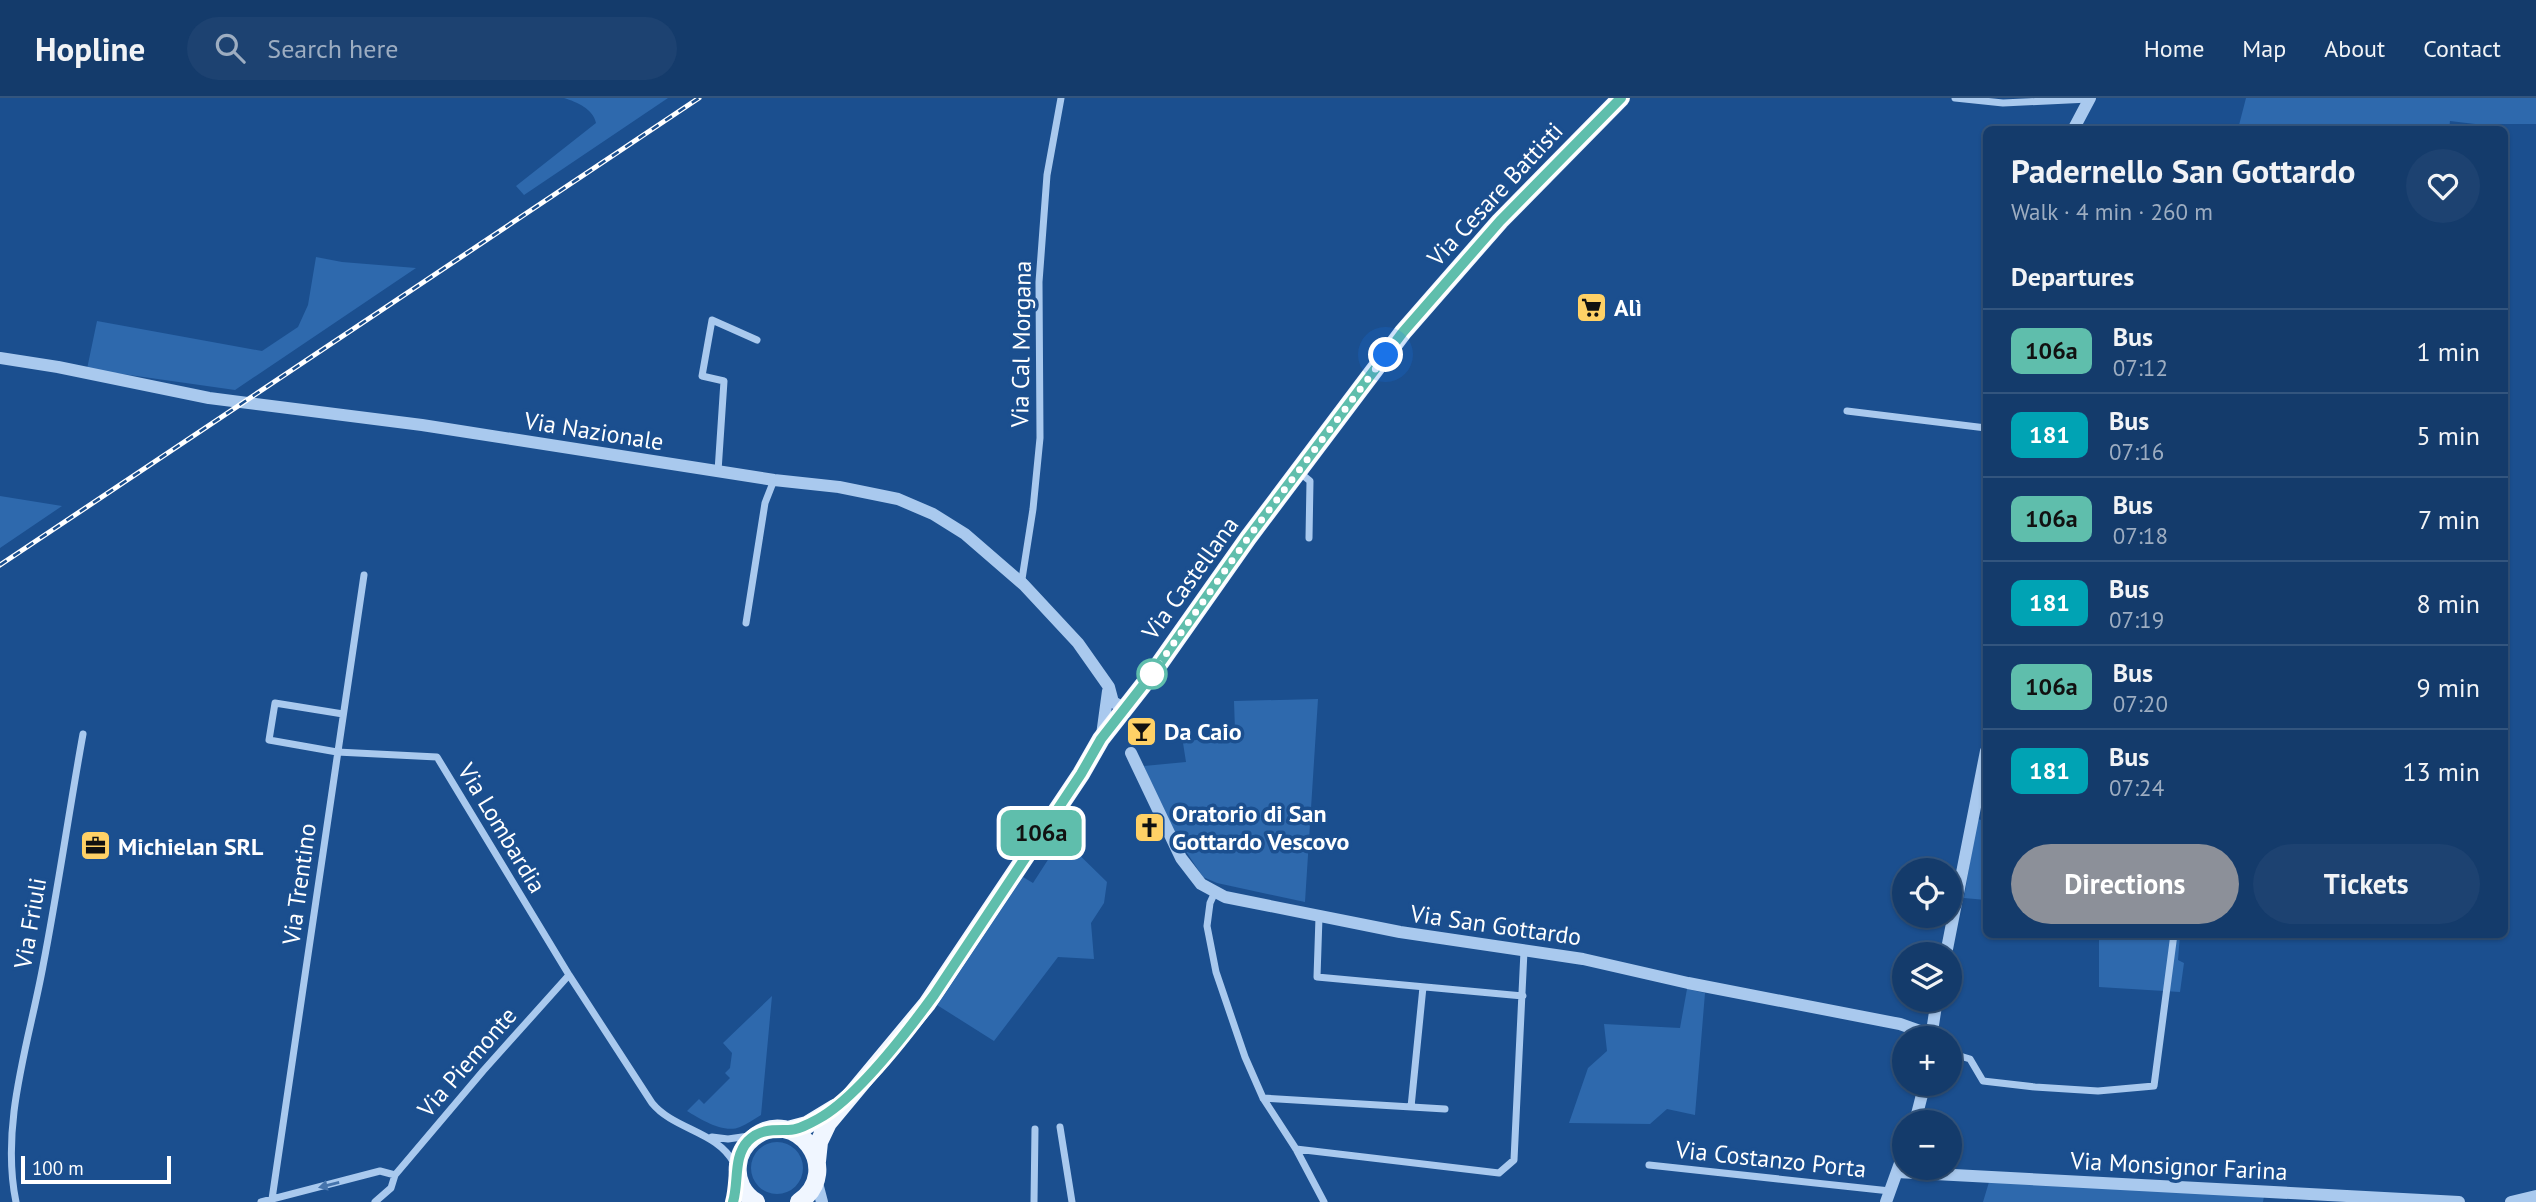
<!DOCTYPE html>
<html lang="en">
<head>
<meta charset="utf-8">
<style>
  :root { --surface:#143b6b; --page:#1d4271; --text:#f1f3f6; --muted:#9dadc1; --line:#33557e; --accent:#8c9099 }
  body { margin:0; font-family:"PT Sans",sans-serif; background:var(--page); color:var(--text); height:100vh; display:flex; flex-direction:column; font-size:26px; white-space:nowrap }
  * { box-sizing:border-box; margin:0 }
  p { font-size:23px; color:var(--muted) }
  .icon { flex:none; width:38px; height:38px; fill:none; stroke:currentColor; stroke-width:2; stroke-linecap:round; stroke-linejoin:round }
  .map { position:relative; flex:1; overflow:hidden }
  .panel { position:absolute; left:1983px; top:28px; width:525px; height:812px; display:flex; flex-direction:column; background:var(--surface); border-radius:10px; box-shadow:0 2px 5px #0004,0 0 0 2px var(--line) }
  .panel>* { flex:none }
  .badge { padding:0 14px; border-radius:10px; font-size:24px; line-height:46px }
  .buttons { position:absolute; left:1892px; top:760px; display:grid; gap:14px }
  .buttons a { display:grid; place-items:center; width:70px; height:70px; border-radius:50%; background:var(--surface); box-shadow:0 2px 5px #0004,0 0 0 2px var(--line); font-size:35px }
  .scale { position:absolute; left:21px; bottom:18px; width:150px; box-sizing:border-box; padding-left:7px; border:4px solid #fff; border-top:0; font-size:19px; line-height:24px; white-space:nowrap; color:#fff; -webkit-text-stroke:5px #1b4f8f; paint-order:stroke }
  .you { position:absolute; width:35px; height:35px; margin:-18px; border:5px solid #fff; border-radius:50%; background:#1a73e8; box-shadow:0 0 0 10px #1a73e833 }
  .map>.badge { position:absolute; translate:-50% -50%; box-shadow:0 0 0 4px #fff }
  h2 { padding:0 28px; font-size:26px; line-height:63px }
  .round { display:grid; place-items:center; flex:none; width:74px; height:74px; border-radius:37px; background:var(--page) }
  .summary { display:flex; align-items:center; justify-content:space-between; height:119px; padding:0 28px }
  h1 { font-size:33px; font-weight:700; line-height:52px }
  .cta { display:flex; gap:14px; margin-top:auto; padding:14px 28px }
  .cta a { flex:1; height:80px; border-radius:42px; background:var(--accent); color:#fff; font-size:28px; font-weight:700; line-height:80px; text-align:center }
  .cta a+a { background:var(--page); color:var(--text) }
  ul { padding:0; list-style:none }
  li { display:flex; align-items:center; gap:21px; height:84px; padding:0 28px; border-top:2px solid var(--line) }
  li div { flex:1 }
  li b { display:block; font-size:26px }
  li em { font-style:normal }
  li .badge { min-width:77px; font-weight:700; text-align:center }
  header { display:flex; align-items:center; gap:42px; box-sizing:border-box; height:98px; padding:0 35px; background:var(--surface); border-bottom:2px solid var(--line) }
  header strong { font-size:33px }
  nav { display:flex; gap:38px; margin-inline-start:auto; font-size:24px }
  .search { width:490px; height:63px; background:var(--page); display:flex; align-items:center; gap:18px; box-sizing:border-box; padding:0 24px; border-radius:38px; color:var(--muted); font-size:26px }
  .map>svg:first-child { display:block }
  .green { fill:#2e69ad }
  .lines { fill:none; stroke-linecap:round; stroke-linejoin:round }
  .minor { stroke:#a9c9ee; stroke-width:7 }
  .tertiary { stroke:#a9c9ee; stroke-width:12 }
  .primary { stroke:#f0f6ff; stroke-width:18 }
  .rail-casing { stroke:#fff; stroke-width:5 }
  .rail { stroke:#1b4f8f; stroke-width:2.5; stroke-dasharray:8; stroke-linecap:butt }
  .oneway { fill:#4674ac }
  .line-casing { stroke:#fff; stroke-width:16 }
  .line { stroke:#5fbeac; stroke-width:10 }
  .walk { stroke:#fff; stroke-width:7; stroke-dasharray:0 12.6 }
  .stop-dot { fill:#fff; stroke:#5fbeac; stroke-width:3.5 }
  .labels { text-anchor:middle; dominant-baseline:central; stroke-width:7; stroke-linejoin:round; paint-order:stroke }
  .street-label { font-size:24px; fill:#fff; stroke:#1b4f8f }
  .poi-label { font-size:24px; font-weight:bold; fill:#fff; stroke:#1b4f8f; text-anchor:start }
</style>
</head>
<body>
<header>
<strong>Hopline</strong>
<div class="search"><svg class="icon" aria-label="search" viewBox="0 0 24 24"><circle cx="10" cy="10" r="6"/><path d="M15 15l6 6"/></svg>Search here</div>
<nav><a>Home</a><a>Map</a><a>About</a><a>Contact</a></nav>
</header>
<div class="map">
<svg width="2536" height="1104" viewBox="0 0 2536 1104">
  <rect width="100%" height="100%" fill="#1b4f8f"/>
  <!-- green -->
  <path class="green" d="M564,0H668L524,97L516,88L596,25C593,11 577,4 564,0Z
    M2246,0H2536V26H2475L2450,23L2449,32L2238,31Z
    M316,159L342,164L416,170L235,292L87,271L97,223L262,253L298,229L308,207Z
    M0,398L62,408L0,450Z
    M1318,601L1305,804L1217,785L1203,779L1179,743L1163,715L1144,668L1186,664L1183,645L1235,633L1234,603Z
    M1977,721L1986,723V802L1964,800Z
    M1062,740L1107,784L1104,805L1091,825L1094,861L1058,859L994,943L937,907L1023,779L1033,785Z
    M2041,837H2180L2178,862L2184,865L2180,894L2099,889V842Z
    M1687,891L1705,895L1695,1017L1667,1011L1650,1026L1569,1025L1588,970L1607,953L1604,926L1680,930Z
    M772,898L761,1017C754,1021 747,1026 740,1029C724,1036 700,1021 687,1013L699,1001L704,1006L730,980L725,975L730,970L732,955L723,945Z
    M751 1070a26 26 0 1 1 52 0a26 26 0 1 1-52 0Z
    M1989,1084L2264,1098L2263,1104H1983Z"/>
  <g class="lines">
    <!-- minor -->
    <path class="minor" d="M1955,0L2003,5L2089,1
      M1847,313L1986,330
      M718,373L724,283L702,278L712,222L757,242
      M1299,374L1310,383L1309,440
      M1024,484L1022,481L1033,411L1040,340L1039,184L1047,77L1061,0
      M746,525L765,405L774,382
      M343,616L275,605L269,642L337,654L437,659L569,877L652,1005C674,1032 717,1033 734,1065
      M1215,794L1210,805L1207,828L1216,874L1245,959L1263,1000L1296,1051L1324,1104
      M1319,819L1317,879L1523,898
      M1950,955L1970,961L1983,983L2035,989L2098,993L2154,988L2174,836
      M1263,1000L1445,1011
      M1411,1009L1423,889
      M1060,1029L1072,1104
      M712,1039L728,1041L749,1038
      M1296,1051L1499,1075L1514,1062L1524,853
      M1649,1067L1890,1093
      M272,1101L364,477
      M16,1104C0,1026 29,944 43,868C58,791 69,713 83,636
      M261,1104L380,1073L395,1077
      M375,1104L391,1090L395,1077L483,973L569,877
      M1034,1104L1035,1031"/>
    <!-- tertiary -->
    <path class="tertiary" d="M2073,32L2090,0
      M0,260L58,269L209,300L422,327L774,382L839,389L898,401L933,416L965,436L1024,487L1078,545L1109,589L1113,604L1124,610
      M1102,637L1108,593
      M1131,655L1181,760L1201,786L1225,799L1400,834L1583,861L1688,885L1900,926L1931,937
      M1946,856L1986,653
      M1931,940L1937,901
      M1915,1024L1925,985
      M1897,1074L2459,1104
      M816,1081L822,1104
      M1886,1104L1904,1054
      M2511,1104L2536,1098"/>
    <!-- primary -->
    <path class="primary" d="M788,1032L807,1027L835,1010
      M817,1063L819,1044L828,1025L927,906L1081,676L1101,641L1155,572L1248,440L1403,234L1500,123L1621,0
      M756,1104C743,1096 736,1082 738,1067C739,1056 744,1047 753,1040C795,1006 845,1072 799,1104"/>
    <defs>
      <path id="rail" d="M0,467L699,0"/>
    </defs>
    <!-- rail casing -->
    <use href="#rail" class="rail-casing"/>
    <!-- rail -->
    <use href="#rail" class="rail"/>
  </g>
  <!-- one-way arrows -->
  <defs><path id="oneway-solid" d="M-6-.8H1V-3.2L6.5 0L1 3.2V.8H-6Z" transform="scale(1.75)"/></defs>
  <use class="oneway" href="#oneway-solid" transform="translate(329 1087) rotate(166)"/>
  <g class="lines">
    <defs>
      <path id="line" d="M733,1104C739,1084 733,1059 748,1043C760,1031 772,1032 788,1032C798,1032 809,1026 818,1021C857,1000 907,934 934,897L1081,676L1101,641L1155,572L1248,440L1403,234L1500,123L1621,0"/>
    </defs>
    <!-- line casing -->
    <use href="#line" class="line-casing"/>
    <!-- line -->
    <use href="#line" class="line"/>
    <!-- walk -->
    <path class="walk" d="M1152,576L1248,440L1386,257"/>
  </g>
  <!-- icons -->
  <defs>
    <symbol id="supermarket-square" viewBox="-11 -11 22 22"><rect x="-9" y="-9" width="18" height="18" rx="4" fill="#ffd166" stroke="#1b4f8f"/><path d="M-6-5.5h2.5l.6 2H6L4.5 2H-2.5L-4.4-4H-6ZM-1.5 3.2a1.3 1.3 0 1 0 .1 0ZM3 3.2a1.3 1.3 0 1 0 .1 0Z" fill="#111"/></symbol>
    <symbol id="bar-square" viewBox="-11 -11 22 22"><rect x="-9" y="-9" width="18" height="18" rx="4" fill="#ffd166" stroke="#1b4f8f"/><path d="M-6-5H6L.8 .8V4.5H3.5V6h-7V4.5H-.8V.8Z" fill="#111"/></symbol>
    <symbol id="church-square" viewBox="-11 -11 22 22"><rect x="-9" y="-9" width="18" height="18" rx="4" fill="#ffd166" stroke="#1b4f8f"/><path d="M-1.2-6h2.4v3.5h3.3v2.4h-3.3V6h-2.4V-.1h-3.3v-2.4h3.3Z" fill="#111"/></symbol>
    <symbol id="office-square" viewBox="-11 -11 22 22"><rect x="-9" y="-9" width="18" height="18" rx="4" fill="#ffd166" stroke="#1b4f8f"/><path d="M-6-3h4V-5.5h4V-3h4V5H-6ZM-1-4.5V-3h2v-1.5ZM-6 0V1H6V0Z" fill="#111"/></symbol>
  </defs>
  <g fill-rule="evenodd">
    <use href="#supermarket-square" x="1574" y="192" width="35" height="35"/>
    <use href="#bar-square" x="1124" y="616" width="35" height="35"/>
    <use href="#church-square" x="1132" y="712" width="35" height="35"/>
    <use href="#office-square" x="78" y="730" width="35" height="35"/>
  </g>
  <!-- markers -->
  <circle class="stop-dot" cx="1152" cy="576" r="14"/>
  <g class="labels">
    <!-- street labels -->
    <g class="street-label">
      <text transform="translate(1495 96) rotate(-47)">Via Cesare Battisti</text>
      <text transform="translate(1021 246) rotate(-89)">Via Cal Morgana</text>
      <text transform="translate(594 333) rotate(9)">Via Nazionale</text>
      <text transform="translate(1190 480) rotate(-54)">Via Castellana</text>
      <text transform="translate(502 730) rotate(59)">Via Lombardia</text>
      <text transform="translate(299 786) rotate(-82)">Via Trentino</text>
      <text transform="translate(30 825) rotate(-80)">Via Friuli</text>
      <text transform="translate(1496 827) rotate(8)">Via San Gottardo</text>
      <text transform="translate(467 964) rotate(-49)">Via Piemonte</text>
      <text transform="translate(1771 1061) rotate(6)">Via Costanzo Porta</text>
      <text transform="translate(2179 1068) rotate(3)">Via Monsignor Farina</text>
    </g>
    <!-- poi labels -->
    <g class="poi-label">
      <text x="1614" y="209">Alì</text>
      <text x="1164" y="633">Da Caio</text>
      <text x="1172" y="715">Oratorio di San<tspan x="1172" dy="28">Gottardo Vescovo</tspan></text>
      <text x="118" y="748">Michielan SRL</text>
    </g>
  </g>
</svg>
<div class="buttons">
<a><svg class="icon" aria-label="locate" viewBox="0 0 24 24"><circle cx="12" cy="12" r="6"/><path d="M12 2v4M12 18v4M2 12h4M18 12h4"/></svg></a>
<a><svg class="icon" aria-label="layers" viewBox="0 0 24 24"><path d="M12 4l9 5-9 5-9-5zM3 14l9 5 9-5"/></svg></a>
<a>+</a>
<a>−</a>
</div>
<div class="scale">100 m</div>
<div class="you" style="left:1386px;top:257px"></div>
<b class="badge" style="left:1041px;top:735px;background:#5fbeac;color:#111">106a</b>
<section class="panel">
<div class="summary"><div><h1>Padernello San Gottardo</h1><p>Walk · 4 min · 260 m</p></div><a class="round"><svg class="icon" aria-label="heart" viewBox="0 0 24 24"><path d="M12 20l-8-8c-3-5 5-10 8-4 3-6 11-1 8 4z"/></svg></a></div>
<h2>Departures</h2>
<ul>
<li><span class="badge" style="background:#5fbeac;color:#111">106a</span><div><b>Bus</b><p>07:12</p></div><em>1 min</em></li>
<li><span class="badge" style="background:#00a3b4;color:#fff">181</span><div><b>Bus</b><p>07:16</p></div><em>5 min</em></li>
<li><span class="badge" style="background:#5fbeac;color:#111">106a</span><div><b>Bus</b><p>07:18</p></div><em>7 min</em></li>
<li><span class="badge" style="background:#00a3b4;color:#fff">181</span><div><b>Bus</b><p>07:19</p></div><em>8 min</em></li>
<li><span class="badge" style="background:#5fbeac;color:#111">106a</span><div><b>Bus</b><p>07:20</p></div><em>9 min</em></li>
<li><span class="badge" style="background:#00a3b4;color:#fff">181</span><div><b>Bus</b><p>07:24</p></div><em>13 min</em></li>
</ul>
<div class="cta"><a>Directions</a><a>Tickets</a></div>
</section>
</div>
</body>
</html>
